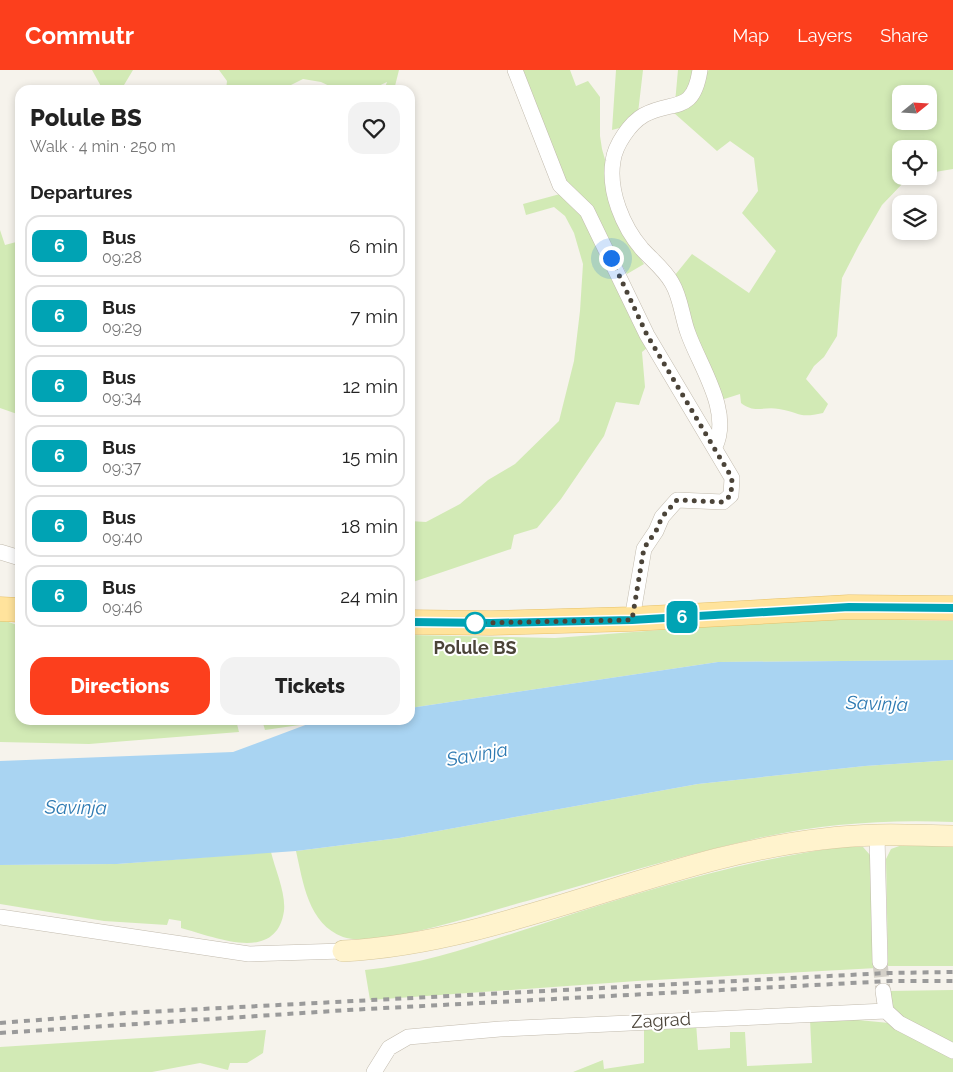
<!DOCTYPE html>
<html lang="en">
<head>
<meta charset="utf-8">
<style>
  :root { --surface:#fff; --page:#f2f2f2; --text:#222; --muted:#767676; --line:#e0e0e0; --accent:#fc3f1d }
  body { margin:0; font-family:Raleway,sans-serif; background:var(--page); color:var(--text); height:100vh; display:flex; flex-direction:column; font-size:19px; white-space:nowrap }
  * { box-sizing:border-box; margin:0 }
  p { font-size:16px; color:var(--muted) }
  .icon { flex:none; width:28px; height:28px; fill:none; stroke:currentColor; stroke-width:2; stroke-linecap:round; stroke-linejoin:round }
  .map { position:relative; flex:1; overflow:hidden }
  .drawer { position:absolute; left:15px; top:15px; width:400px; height:640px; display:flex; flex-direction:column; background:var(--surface); border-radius:15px; box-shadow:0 2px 8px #0003 }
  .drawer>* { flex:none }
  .badge { padding:0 10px; border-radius:8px; font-size:18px; line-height:32px }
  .needle { width:32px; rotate:72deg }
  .fabs { position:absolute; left:892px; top:15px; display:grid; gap:10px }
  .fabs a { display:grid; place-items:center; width:45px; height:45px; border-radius:10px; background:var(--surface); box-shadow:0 2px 8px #0003; font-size:25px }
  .you { position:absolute; width:25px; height:25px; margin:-12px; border:4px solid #fff; border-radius:50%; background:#1a73e8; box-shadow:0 0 0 8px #1a73e833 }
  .map>.badge { position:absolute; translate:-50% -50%; box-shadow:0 0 0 2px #fff }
  h2 { padding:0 15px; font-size:19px; line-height:45px }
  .round { display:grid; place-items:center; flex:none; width:52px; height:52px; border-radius:15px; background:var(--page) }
  .summary { display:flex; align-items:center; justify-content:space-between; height:85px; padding:0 15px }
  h1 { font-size:24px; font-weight:800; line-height:38px }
  .button { display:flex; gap:10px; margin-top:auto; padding:10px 15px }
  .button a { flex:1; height:58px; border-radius:15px; background:var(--accent); color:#fff; font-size:20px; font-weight:800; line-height:58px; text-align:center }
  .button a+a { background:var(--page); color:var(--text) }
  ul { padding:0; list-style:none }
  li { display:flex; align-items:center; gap:15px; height:62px; margin:0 10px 8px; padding:0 5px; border:2px solid var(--line); border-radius:15px }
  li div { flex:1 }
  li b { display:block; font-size:19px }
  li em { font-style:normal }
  li .badge { min-width:55px; font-weight:700; text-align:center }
  header { display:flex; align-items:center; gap:30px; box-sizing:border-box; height:70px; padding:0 25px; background:var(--accent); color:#fff }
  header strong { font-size:24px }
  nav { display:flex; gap:28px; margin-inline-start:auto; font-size:18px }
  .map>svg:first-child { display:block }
  .green { fill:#d2eab5; fill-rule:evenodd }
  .water { fill:#a9d4f2 }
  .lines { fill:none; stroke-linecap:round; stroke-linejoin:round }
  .street-tunnel { stroke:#d4d0c8; stroke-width:15; stroke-dasharray:15 8; stroke-linecap:butt }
  .street-casing { stroke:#c2bbae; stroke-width:16 }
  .secondary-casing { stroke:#d6c79b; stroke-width:22 }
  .primary-casing { stroke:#e6c16a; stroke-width:25 }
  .street { stroke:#fff; stroke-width:15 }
  .secondary { stroke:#fff3cd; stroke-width:21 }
  .primary { stroke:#ffe39c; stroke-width:24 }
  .rail { stroke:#9a9a9a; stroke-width:4; stroke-dasharray:6 6; stroke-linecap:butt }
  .line-casing { stroke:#fff; stroke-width:11 }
  .line { stroke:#00a3b4; stroke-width:8 }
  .walk { stroke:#4b4439; stroke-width:5; stroke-dasharray:0 9 }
  .stop-dot { fill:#fff; stroke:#00a3b4; stroke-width:2.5 }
  .labels { text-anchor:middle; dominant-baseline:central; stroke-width:4; stroke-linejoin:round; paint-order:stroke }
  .stop-label { font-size:18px; font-weight:bold; fill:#4b4439; stroke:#fff }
  .street-label { font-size:18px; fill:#4b4439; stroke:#fff }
  .water-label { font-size:19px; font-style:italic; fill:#2e7ab2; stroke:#fff }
</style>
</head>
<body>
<header>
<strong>Commutr</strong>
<nav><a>Map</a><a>Layers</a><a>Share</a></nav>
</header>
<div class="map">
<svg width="953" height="1002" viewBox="0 0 953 1002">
  <rect width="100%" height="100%" fill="#f6f3ec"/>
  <!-- green -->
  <path class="green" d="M92,0H133L121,20H103Z
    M219,0H399L394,20H384L387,12L370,20H338L321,12L303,9L281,20H226L227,11Z
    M520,0H570L576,16L588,11L600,27V66L602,79L628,170L644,194L627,204L589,136L563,109Z
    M616,0H643L638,43L627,56L612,60Z
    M678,0H697L694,14L675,33Z
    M709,0H953V99L929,103V79H901V106H920L905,111L882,135L859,175L842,208L837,266L824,287L814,296L806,309L828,334L823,343C798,349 800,342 779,339C763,336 755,344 741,333L740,324L721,330L693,261L675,205L692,184L749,223L776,181L742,143L758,121L754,88L730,71L717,81L674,43L704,3ZM901,24H929V51H901Z
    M560,124L584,148L647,278L642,282L645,317L639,335L616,332L604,366L561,429L537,458L514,465L511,479L410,513V451L426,452L460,434L488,410L515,394L559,351L574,291L580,241L583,194L574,163L565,146L554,137L526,145L523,134Z
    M0,160L5,175L20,171V345L0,338Z
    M0,549L20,556V650H236L239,662L89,674L0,672Z
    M847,549L953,551V590L718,592L410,638V565L555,568L725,555Z
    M262,650H334L265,660Z
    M953,690V752C885,749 816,754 750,770C675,787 601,810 527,831C489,841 377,879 343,867C308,854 303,812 296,781L399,768L698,714L865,696Z
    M953,774V896H888L886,789L891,779L902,775Z
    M843,777H863L870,785L873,796L877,898L637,911L370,930L365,900C428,894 488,871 548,852C645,821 741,790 843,777Z
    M271,782C275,799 286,823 284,841C276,895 213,866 181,858V851L169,849L167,855L104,851L0,834V795L117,794Z
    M953,920V975L896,943L890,932L887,921Z
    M810,949H848L889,953L953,987V1002H573L603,990L604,999L644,993V957L696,953L698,980L730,978V962H745L747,996L812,993Z
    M266,960L263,983L247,993H230L228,1000L200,993L152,1002H0V977Z"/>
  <!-- water -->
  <path class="water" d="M953,590V690L865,696L698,714L399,768L296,781L117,794L0,795V691L233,682L308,654L334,650H410V638L718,592Z"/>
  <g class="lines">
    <!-- street-tunnel -->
    <path class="street-tunnel" d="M880,892L883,921"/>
    <defs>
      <path id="street" d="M515,0L560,115L587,141L647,265L732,408L731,425L723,432L677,430L662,447L656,461L644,479L632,549
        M700,0C693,45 674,29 644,45C630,53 615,75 613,91C608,121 623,157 642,179C652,190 665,200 672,213C681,228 682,247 688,263C700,297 732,341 715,377
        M0,482L20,488
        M877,765L880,892
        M0,847L249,884L343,881
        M883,921L886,941
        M374,1002L389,978L408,967L500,959L886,941L899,953L953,981"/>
      <path id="secondary" d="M343,881C468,875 596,820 717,789C769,776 824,766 877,765C902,764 928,766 953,766"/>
      <path id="primary" d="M0,539L20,540
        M410,552L491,553L632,549L849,537L953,538"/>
    </defs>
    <!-- street casing -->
    <use href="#street" class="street-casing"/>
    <!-- secondary casing -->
    <use href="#secondary" class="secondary-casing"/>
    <!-- primary casing -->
    <use href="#primary" class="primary-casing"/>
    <!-- street -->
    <use href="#street" class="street"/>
    <!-- secondary -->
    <use href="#secondary" class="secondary"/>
    <!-- primary -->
    <use href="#primary" class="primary"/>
    <!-- rail -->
    <path class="rail" d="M0,953L126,943L887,903L953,902
      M0,963L348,940L890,911H953"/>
  </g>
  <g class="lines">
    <defs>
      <path id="line" d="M410,552L491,553L632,550L849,537L953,538"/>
    </defs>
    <!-- line casing -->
    <use href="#line" class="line-casing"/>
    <!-- line -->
    <use href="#line" class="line"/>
    <!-- walk -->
    <path class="walk" d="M475,553L632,550L644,478L656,461L662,447L677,430L723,432L731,425L732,408L647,265L611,188"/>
  </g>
  <!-- markers -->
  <circle class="stop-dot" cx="475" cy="553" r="10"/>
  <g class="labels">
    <!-- stop labels -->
    <g class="stop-label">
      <text x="475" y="577">Polule BS</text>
    </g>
    <!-- street labels -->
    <g class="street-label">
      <text transform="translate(661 950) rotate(-3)">Zagrad</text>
    </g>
    <!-- water labels -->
    <g class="water-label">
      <text transform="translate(877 633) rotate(2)">Savinja</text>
      <text transform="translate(477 684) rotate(-10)">Savinja</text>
      <text transform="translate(76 737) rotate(1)">Savinja</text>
    </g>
  </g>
</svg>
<div class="fabs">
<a><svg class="needle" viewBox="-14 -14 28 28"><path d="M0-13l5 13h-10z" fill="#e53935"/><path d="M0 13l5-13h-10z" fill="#767676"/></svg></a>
<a><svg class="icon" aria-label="locate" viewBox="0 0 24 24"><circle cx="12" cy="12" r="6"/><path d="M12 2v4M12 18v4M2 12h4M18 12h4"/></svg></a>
<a><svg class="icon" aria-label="layers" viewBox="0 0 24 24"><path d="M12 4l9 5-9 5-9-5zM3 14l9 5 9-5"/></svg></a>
</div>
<div class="you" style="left:611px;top:188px"></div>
<b class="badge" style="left:682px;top:547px;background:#00a3b4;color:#fff">6</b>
<section class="drawer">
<div class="summary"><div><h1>Polule BS</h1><p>Walk · 4 min · 250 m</p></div><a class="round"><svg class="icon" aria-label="heart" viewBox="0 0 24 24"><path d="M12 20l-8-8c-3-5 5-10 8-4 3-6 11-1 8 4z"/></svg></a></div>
<h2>Departures</h2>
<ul>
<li><span class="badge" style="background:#00a3b4;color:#fff">6</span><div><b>Bus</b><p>09:28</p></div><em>6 min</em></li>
<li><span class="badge" style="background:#00a3b4;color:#fff">6</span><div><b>Bus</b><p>09:29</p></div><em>7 min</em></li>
<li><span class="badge" style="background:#00a3b4;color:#fff">6</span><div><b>Bus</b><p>09:34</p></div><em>12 min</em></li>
<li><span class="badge" style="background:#00a3b4;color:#fff">6</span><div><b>Bus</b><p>09:37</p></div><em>15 min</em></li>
<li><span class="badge" style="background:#00a3b4;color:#fff">6</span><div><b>Bus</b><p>09:40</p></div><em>18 min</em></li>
<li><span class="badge" style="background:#00a3b4;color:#fff">6</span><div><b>Bus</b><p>09:46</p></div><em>24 min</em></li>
</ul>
<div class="button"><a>Directions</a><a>Tickets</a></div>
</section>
</div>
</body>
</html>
